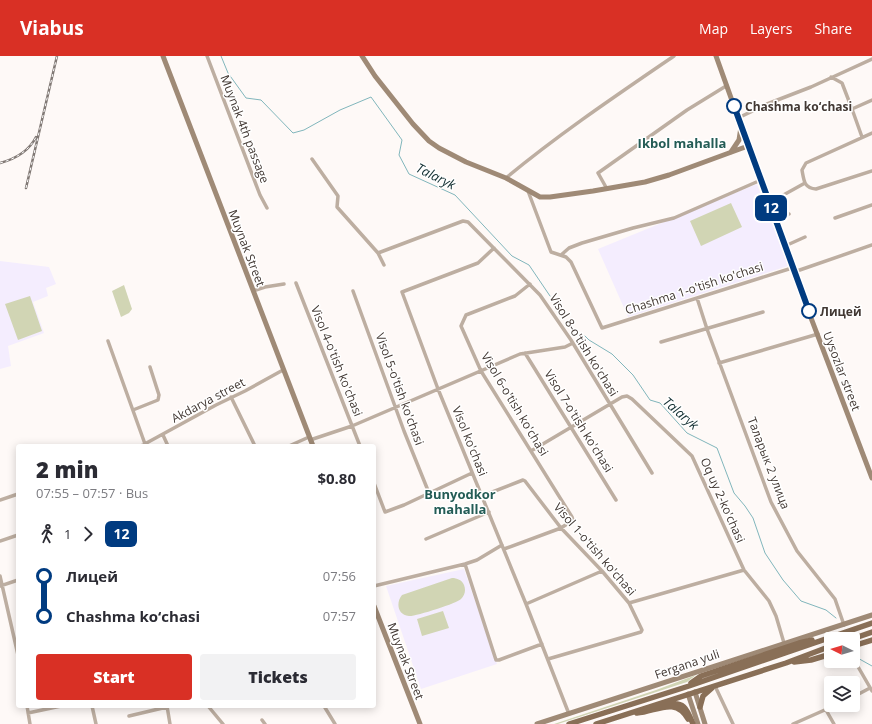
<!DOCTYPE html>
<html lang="en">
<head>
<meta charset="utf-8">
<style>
  :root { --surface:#fff; --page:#f2f2f3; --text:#2b2b33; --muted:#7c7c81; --accent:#d93025 }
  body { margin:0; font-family:"Open Sans",sans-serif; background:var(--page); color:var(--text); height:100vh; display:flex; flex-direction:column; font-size:15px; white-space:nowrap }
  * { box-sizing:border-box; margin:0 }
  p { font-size:13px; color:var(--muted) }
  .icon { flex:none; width:22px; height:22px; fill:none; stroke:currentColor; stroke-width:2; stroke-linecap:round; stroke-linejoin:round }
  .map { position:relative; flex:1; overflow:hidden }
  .side { position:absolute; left:16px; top:388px; width:360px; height:264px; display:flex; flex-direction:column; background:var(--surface); border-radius:4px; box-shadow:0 2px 10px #0003 }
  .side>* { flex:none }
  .badge { padding:0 8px; border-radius:6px; font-size:14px; line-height:26px }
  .needle { width:26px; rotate:275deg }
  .controls { position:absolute; left:824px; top:576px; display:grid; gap:8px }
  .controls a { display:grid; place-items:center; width:36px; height:36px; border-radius:4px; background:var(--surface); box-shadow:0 2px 10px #0003; font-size:20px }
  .map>.badge { position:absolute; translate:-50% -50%; box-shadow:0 0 0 2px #fff }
  .legs { display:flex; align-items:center; gap:6px; height:44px; padding:0 20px; font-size:13px }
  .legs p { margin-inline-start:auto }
  .overview { display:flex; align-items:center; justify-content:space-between; height:68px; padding:0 20px }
  h1 { font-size:22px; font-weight:800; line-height:30px }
  .button { display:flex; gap:8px; margin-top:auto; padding:8px 20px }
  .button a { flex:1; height:46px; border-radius:4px; background:var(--accent); color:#fff; font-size:16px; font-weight:800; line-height:46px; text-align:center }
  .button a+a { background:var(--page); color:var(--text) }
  ul { padding:0 20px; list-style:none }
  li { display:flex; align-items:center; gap:14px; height:40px; font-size:15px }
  li i { display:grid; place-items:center; width:6px; height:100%; margin:0 5px; background:currentColor }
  li i::after { content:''; width:10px; height:10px; margin:-5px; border:3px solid; border-radius:50%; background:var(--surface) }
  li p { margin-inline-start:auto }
  li:first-child i { background:linear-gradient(#0000 50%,currentColor 0) }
  li:last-child i { background:linear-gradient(currentColor 50%,#0000 0) }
  header { display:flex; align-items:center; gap:24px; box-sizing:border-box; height:56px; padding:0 20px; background:var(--accent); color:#fff }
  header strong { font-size:19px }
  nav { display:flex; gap:22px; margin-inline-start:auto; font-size:14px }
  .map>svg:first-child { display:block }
  .education { fill:#f4edfe }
  .green { fill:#d1d5b4 }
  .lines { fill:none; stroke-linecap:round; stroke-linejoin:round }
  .stream { stroke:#81b6bc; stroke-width:1 }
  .street { stroke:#bdaea1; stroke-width:3.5 }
  .secondary { stroke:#9f8a76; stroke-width:5 }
  .primary { stroke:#896f57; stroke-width:5.5 }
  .rail-casing { stroke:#807874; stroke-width:2.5 }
  .rail { stroke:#fff; stroke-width:1; stroke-dasharray:3; stroke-linecap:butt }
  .line-1-casing { stroke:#fff; stroke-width:9 }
  .line-1 { stroke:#003b80; stroke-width:6 }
  .stop-1-dot { fill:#fff; stroke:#003b80; stroke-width:2 }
  .labels { text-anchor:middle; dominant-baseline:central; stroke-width:3; stroke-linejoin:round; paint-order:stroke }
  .stop-label { font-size:12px; font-weight:bold; fill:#423833; stroke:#fff; text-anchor:start }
  .street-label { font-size:12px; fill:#423833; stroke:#fff }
  .neighbourhood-label { font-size:13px; font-weight:bold; fill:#235c56; stroke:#fff }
  .water-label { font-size:13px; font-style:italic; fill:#132f32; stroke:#fff }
</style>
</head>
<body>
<header>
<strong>Viabus</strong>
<nav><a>Map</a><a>Layers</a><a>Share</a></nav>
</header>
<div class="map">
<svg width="872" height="668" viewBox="0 0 872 668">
  <rect width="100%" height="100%" fill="#fef9f7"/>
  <!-- education -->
  <path class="education" d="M757,128L788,210L628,261L598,193Z
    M0,205L49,211L56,228L46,232L48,240L33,246L44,277L8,290L11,310L0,313Z
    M464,513L497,608L421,633L386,530Z"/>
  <!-- green -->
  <path class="green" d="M731,147L742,171L701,190L690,165Z
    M124,229L132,253L129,257L121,261L112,235Z
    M30,240L42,275L18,284L5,248Z
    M452,522C457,522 462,524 464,529C466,534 465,539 461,543C458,547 414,561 409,560C397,559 396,546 402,539Z
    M443,555L449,572L422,580L417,563Z
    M696,619L687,626L558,668H554L656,634Z"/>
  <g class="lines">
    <!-- stream -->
    <path class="stream" d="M221,0L228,17L246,42L261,44L293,77L304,74L340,54L371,41L402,84L399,99L409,118L455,139L512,200L529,209L550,240
      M585,280L589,284L612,298L633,319L650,344L660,347L687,377L717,392L734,437L745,450L753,462L765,497L783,524L801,545L826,554L836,562
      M854,600L872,610"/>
    <!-- street -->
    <path class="street" d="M207,0L260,139L267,152
      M831,21L842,27L852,53L872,44
      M852,53L862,81
      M738,62L767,48L811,31L872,3
      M872,77L806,107L802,114C804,125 804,132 816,133L872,115
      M312,103L338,140L337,151L378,197L384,209
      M506,122C559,78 617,39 674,0
      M607,133L598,117L687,54L726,30
      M528,135L551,196L566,201L571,206L602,272L792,212
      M769,147L805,127
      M835,162L872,149
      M776,164L789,158
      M785,190L805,181
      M494,192L478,207L402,236L438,333L526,548L569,658
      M378,197L463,165L468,166L540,239L571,284L652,417
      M561,199L569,192L582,187L633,172L674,162L761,124
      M794,216L872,189
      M296,227L360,390
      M253,235L265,231L284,228
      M353,235L404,375L429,437
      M697,242L707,273L771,446L797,495L835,543L844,569
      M108,285L145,388
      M661,286L763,256
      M525,297L616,444
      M719,307L818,278
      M231,341L255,390
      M133,354L158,344L159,339L150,311
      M163,379L168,390
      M310,384L352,370L520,298L565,291L573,287
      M141,390L216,349L245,335L283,314
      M289,390L309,381
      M531,395L622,341L627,340L632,343L692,400L744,514L769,545L776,560L784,587
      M374,427L385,456L404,449L472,417
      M482,440L523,424L525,425L561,472L602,515L629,547L642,574L641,576L548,603
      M0,444L18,438
      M426,483L489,456
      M0,485L18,479
      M504,493L561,472L573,464L572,461L481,315L461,270L466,259L515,240L530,228
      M465,508L496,604H499L542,588
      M0,520L18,599
      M0,530L18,524
      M374,530L465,508L477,504L502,489
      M629,547L744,514
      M526,548L602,515
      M853,602L872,635
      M715,630L733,668
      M853,641L870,632
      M27,650L30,668
      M92,650L96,668
      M167,650L170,668
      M208,650L223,668
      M324,650L335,668
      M826,654L834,668
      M28,657L61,650
      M129,660L167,651
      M262,664L265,668
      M793,668L836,649"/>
    <!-- secondary -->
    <path class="secondary" d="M163,0L313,390
      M362,0L375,20L413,68L429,85L439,92L466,106L506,122L540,141H550L593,135L645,126L669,119L748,90
      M716,0L792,212L872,422
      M731,96L739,84L741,71
      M374,550L420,668
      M695,636L705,668
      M688,638L698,668
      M537,668L872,559"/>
    <!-- primary -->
    <path class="primary" d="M852,583L872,576
      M853,590L872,584
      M794,606L811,604L831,598
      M691,627L701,620L799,587L812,584
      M666,649C684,644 687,653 693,668
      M700,651L703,640L712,632
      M637,657C656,656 675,640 688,663
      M569,668L689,630L872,567
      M596,668L786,607L831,590"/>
    <defs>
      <path id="rail" d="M0,107C15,103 29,95 36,81
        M26,132L57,0"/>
    </defs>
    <!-- rail casing -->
    <use href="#rail" class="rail-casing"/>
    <!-- rail -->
    <use href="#rail" class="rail"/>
  </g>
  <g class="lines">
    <defs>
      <path id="line-1" d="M734,50L809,255"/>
    </defs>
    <!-- line-1 casing -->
    <use href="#line-1" class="line-1-casing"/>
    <!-- line-1 -->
    <use href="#line-1" class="line-1"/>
  </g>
  <!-- markers -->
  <g class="stop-1-dot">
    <circle cx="734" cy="50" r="7"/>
    <circle cx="809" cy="255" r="7"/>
  </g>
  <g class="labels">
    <!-- stop labels -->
    <g class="stop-label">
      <text x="745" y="50">Chashma ko‘chasi</text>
      <text x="820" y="255">Лицей</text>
    </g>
    <!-- street labels -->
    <g class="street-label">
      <text transform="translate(245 73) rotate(69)">Muynak 4th passage</text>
      <text transform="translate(247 192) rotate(69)">Muynak Street</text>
      <text transform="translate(694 232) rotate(-18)">Chashma 1-o'tish ko'chasi</text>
      <text transform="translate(584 289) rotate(58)">Visol 8-o'tish ko'chasi</text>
      <text transform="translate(337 305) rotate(68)">Visol 4-o'tish ko'chasi</text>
      <text transform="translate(842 315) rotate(69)">Uysozlar street</text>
      <text transform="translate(400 333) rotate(70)">Visol 5-o'tish ko'chasi</text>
      <text transform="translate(208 344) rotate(-28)">Akdarya street</text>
      <text transform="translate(515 348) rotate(59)">Visol 6-o'tish ko'chasi</text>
      <text transform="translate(579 365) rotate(58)">Visol 7-o'tish ko'chasi</text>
      <text transform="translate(470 385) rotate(68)">Visol ko'chasi</text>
      <text transform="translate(769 407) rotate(69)">Таларык 2 улица</text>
      <text transform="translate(723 444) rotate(66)">Oq uy 2-ko'chasi</text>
      <text transform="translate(595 493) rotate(49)">Visol 1-o'tish ko'chasi</text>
      <text transform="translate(406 605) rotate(69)">Muynak Street</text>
      <text transform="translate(687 608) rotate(-19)">Fergana yuli</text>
    </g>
    <!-- neighbourhood labels -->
    <g class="neighbourhood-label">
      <text x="682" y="87">Ikbol mahalla</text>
      <text x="460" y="438">Bunyodkor<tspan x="460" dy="15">mahalla</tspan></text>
    </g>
    <!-- water labels -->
    <g class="water-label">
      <text transform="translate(436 120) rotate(27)">Talaryk</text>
      <text transform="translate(681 357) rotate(41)">Talaryk</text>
    </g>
  </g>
</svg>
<div class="controls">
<a><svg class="needle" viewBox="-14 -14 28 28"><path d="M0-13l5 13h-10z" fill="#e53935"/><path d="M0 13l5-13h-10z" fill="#7c7c81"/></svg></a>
<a><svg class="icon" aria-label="layers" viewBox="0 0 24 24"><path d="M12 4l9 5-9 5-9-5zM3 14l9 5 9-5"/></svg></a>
</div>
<b class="badge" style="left:771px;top:152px;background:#003b80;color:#fff">12</b>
<section class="side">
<div class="overview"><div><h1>2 min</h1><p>07:55 – 07:57 · Bus</p></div><b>$0.80</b></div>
<div class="legs"><svg class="icon" aria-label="walk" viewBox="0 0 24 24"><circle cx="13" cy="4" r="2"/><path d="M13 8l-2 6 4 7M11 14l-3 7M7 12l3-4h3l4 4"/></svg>1<svg class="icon" aria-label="forward" viewBox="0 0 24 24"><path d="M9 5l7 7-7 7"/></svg><b class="badge" style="background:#003b80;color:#fff">12</b></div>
<ul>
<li><i style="color:#003b80"></i><b>Лицей</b><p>07:56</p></li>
<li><i style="color:#003b80"></i><b>Chashma ko‘chasi</b><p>07:57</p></li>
</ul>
<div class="button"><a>Start</a><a>Tickets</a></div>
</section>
</div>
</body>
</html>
